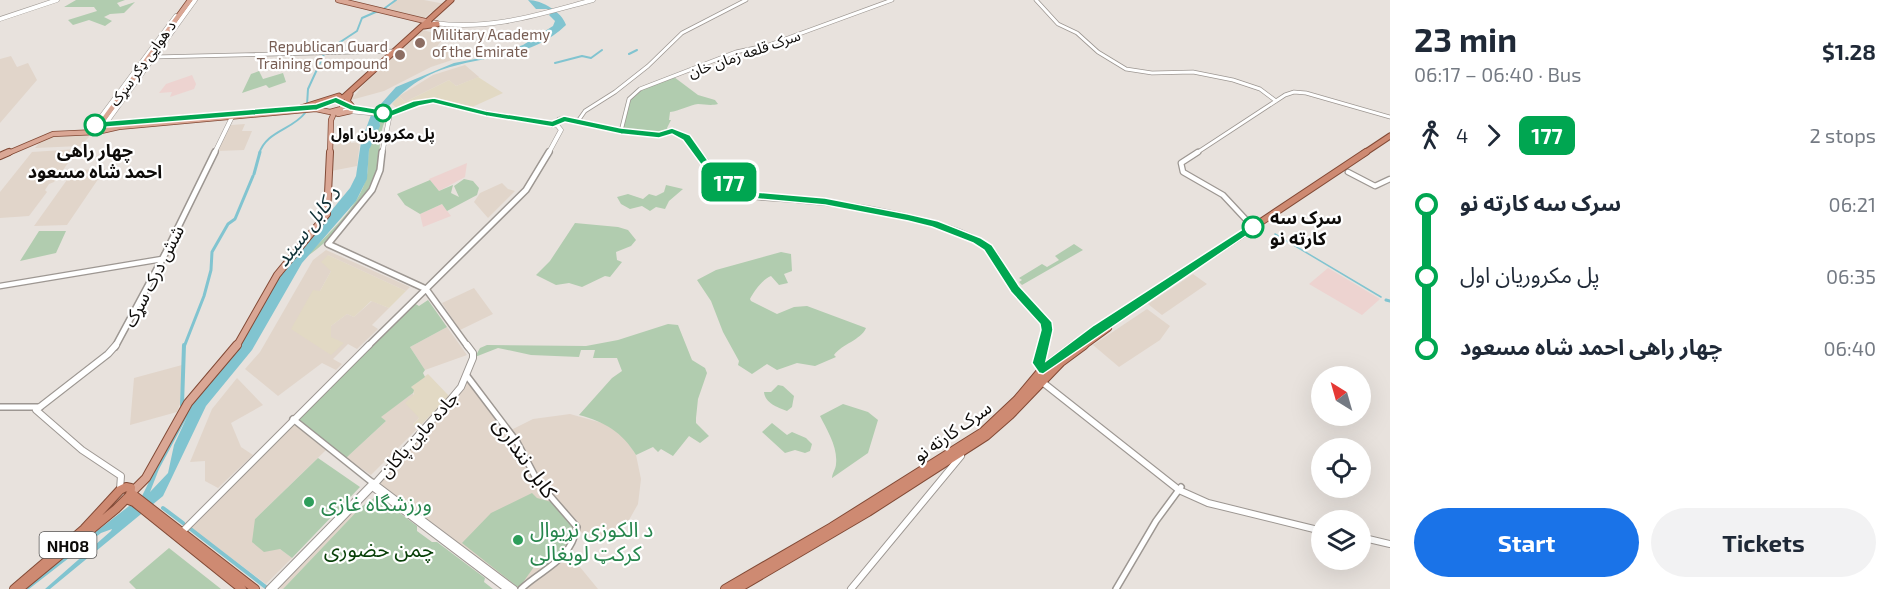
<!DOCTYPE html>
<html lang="en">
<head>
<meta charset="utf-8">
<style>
  :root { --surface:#fff; --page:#f2f2f3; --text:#1f2937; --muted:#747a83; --accent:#1a73e8 }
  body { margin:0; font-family:"Exo 2","Noto Sans Arabic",sans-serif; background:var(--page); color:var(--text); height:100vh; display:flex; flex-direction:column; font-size:22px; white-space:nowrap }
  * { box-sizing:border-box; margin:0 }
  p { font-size:20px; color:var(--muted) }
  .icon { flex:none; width:33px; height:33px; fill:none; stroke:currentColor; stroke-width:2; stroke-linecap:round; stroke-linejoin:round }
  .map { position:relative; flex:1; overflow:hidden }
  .drawer { display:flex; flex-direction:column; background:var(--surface); width:510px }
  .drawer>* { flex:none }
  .badge { padding:0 12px; border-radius:9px; font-size:21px; line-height:39px }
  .needle { width:39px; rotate:323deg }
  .controls { position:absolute; left:1311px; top:366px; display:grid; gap:12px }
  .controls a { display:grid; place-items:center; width:60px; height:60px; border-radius:50%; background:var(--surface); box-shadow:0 6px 24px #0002; font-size:30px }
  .map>.badge { position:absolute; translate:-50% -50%; box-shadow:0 0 0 3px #fff }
  .legs { display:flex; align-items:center; gap:9px; height:66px; padding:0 24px; font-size:20px }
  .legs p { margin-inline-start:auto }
  .headline { display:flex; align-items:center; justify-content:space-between; height:102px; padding:0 24px }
  h1 { font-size:33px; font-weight:700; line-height:45px }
  .action { display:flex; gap:12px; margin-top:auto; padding:12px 24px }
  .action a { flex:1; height:69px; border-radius:36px; background:var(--accent); color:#fff; font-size:24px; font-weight:700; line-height:69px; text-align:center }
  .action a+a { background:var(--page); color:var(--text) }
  ul { padding:0 24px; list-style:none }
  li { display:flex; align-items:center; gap:21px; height:72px; font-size:22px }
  li i { display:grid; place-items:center; width:9px; height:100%; margin:0 8px; background:currentColor }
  li i::after { content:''; width:15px; height:15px; margin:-8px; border:4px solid; border-radius:50%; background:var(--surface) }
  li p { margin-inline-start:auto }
  li:first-child i { background:linear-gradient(#0000 50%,currentColor 0) }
  li:last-child i { background:linear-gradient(currentColor 50%,#0000 0) }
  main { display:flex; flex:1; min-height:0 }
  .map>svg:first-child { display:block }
  .built { fill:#e1d5ca }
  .industrial { fill:#e2d9c4 }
  .education { fill:#edd3d0 }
  .green { fill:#b1ccaf }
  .water { fill:#81c4d0; fill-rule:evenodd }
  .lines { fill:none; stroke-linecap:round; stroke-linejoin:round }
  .stream { stroke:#81c4d0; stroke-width:1.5 }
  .canal-far2 { stroke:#81c4d0; stroke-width:2 }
  .canal-far1 { stroke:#81c4d0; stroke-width:3 }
  .canal { stroke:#81c4d0; stroke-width:4 }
  .tertiary-far2-casing { stroke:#9d9792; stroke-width:4.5 }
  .tertiary-far1-casing { stroke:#9d9792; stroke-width:7 }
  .tertiary-casing { stroke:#9d9792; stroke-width:8 }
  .secondary-far2-casing { stroke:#9d9792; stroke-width:5 }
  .secondary-far1-casing { stroke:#9d9792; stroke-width:8 }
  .secondary-casing { stroke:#9d9792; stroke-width:8 }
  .primary-far2-casing { stroke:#824a36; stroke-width:6 }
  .primary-far1-casing { stroke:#824a36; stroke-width:8 }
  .primary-casing { stroke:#824a36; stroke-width:10 }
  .trunk-far2-casing { stroke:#824a36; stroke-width:7 }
  .trunk-far1-casing { stroke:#824a36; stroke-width:8 }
  .trunk-casing { stroke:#824a36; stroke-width:10 }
  .tertiary-far2 { stroke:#fff; stroke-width:3 }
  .tertiary-far1 { stroke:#fff; stroke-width:4.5 }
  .tertiary { stroke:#fff; stroke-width:5 }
  .secondary-far2 { stroke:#fff; stroke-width:4 }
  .secondary-far1 { stroke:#fff; stroke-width:5 }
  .secondary { stroke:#fff; stroke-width:6 }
  .primary-far2 { stroke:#daa795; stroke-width:4.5 }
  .primary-far1 { stroke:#daa795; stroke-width:6 }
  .primary { stroke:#daa795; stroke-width:8 }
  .trunk-far2 { stroke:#ce8a72; stroke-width:5 }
  .trunk-far1 { stroke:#ce8a72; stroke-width:6 }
  .trunk { stroke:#ce8a72; stroke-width:8 }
  .line-1 { fill:#00a651; stroke:#fff; stroke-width:1.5 }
  .education-dot { fill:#8d6e63; stroke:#fff; stroke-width:2 }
  .stop-1-dot { fill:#fff; stroke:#00a651; stroke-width:3 }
  .leisure-dot { fill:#2e9e5b; stroke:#fff; stroke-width:2 }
  .labels { text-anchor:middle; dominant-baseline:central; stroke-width:4.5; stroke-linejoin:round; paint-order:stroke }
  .far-education-label { font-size:15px; fill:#785e54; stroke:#fff; text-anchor:start }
  .far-street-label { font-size:15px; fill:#0d0b09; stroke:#fff }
  .far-stop-label { font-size:15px; font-weight:bold; fill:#0d0b09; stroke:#fff }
  .shield { fill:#fff; stroke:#565453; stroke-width:1.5 }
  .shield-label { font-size:16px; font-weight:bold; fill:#0d0b09 }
  .stop-label { font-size:18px; font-weight:bold; fill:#0d0b09; stroke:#fff }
  .street-label { font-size:18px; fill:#0d0b09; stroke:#fff }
  .water-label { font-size:20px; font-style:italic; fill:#0e3036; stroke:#fff }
  .near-street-label { font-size:21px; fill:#0d0b09; stroke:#fff }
  .near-leisure-label { font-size:21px; fill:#27864d; stroke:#fff; text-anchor:start }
  .near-park-label { font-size:21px; fill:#073f07; stroke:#fff }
</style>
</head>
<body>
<main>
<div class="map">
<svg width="1390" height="589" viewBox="0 0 1390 589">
  <rect width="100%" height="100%" fill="#e8e2dd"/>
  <!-- built -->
  <path class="built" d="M396,0H424L445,4L435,13L431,12L425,18L388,9Z
    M423,30L445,36L435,49L458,54L452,60L431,67L384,91L351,100L364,84Z
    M11,56L17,67L28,63L37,80L0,123V59Z
    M465,65L479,77L456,86L449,80L405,102L399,96L433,75Z
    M245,124L242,131H252L244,150L217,151L231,125Z
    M88,132L89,137L80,146L35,148L43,138L50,135Z
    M342,136V140L351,139V143L360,142L357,166L331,171L333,137Z
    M78,149L63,170H66L65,172L61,173L54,182L49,184L45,190L47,192L29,216L0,218V192L32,152Z
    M105,169L67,225L34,226L74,170Z
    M502,183L508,189L515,191L488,218L474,202L480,193Z
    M326,250L410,287L406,291L328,255L331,271L320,291L331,337V326L347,314L354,317L372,301L389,308L372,325L378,329L357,349L348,344L333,359L342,364L336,370L322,363L278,396L245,369L260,352L313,260Z
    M1193,274L1207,284L1162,315L1148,304Z
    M474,288L493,314L460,330L442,303Z
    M1147,309L1170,326L1160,340L1119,367L1093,345Z
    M447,327L467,355L425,370L410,347Z
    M182,365L180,404L177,412L130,425L134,378Z
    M467,376L509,431L533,419L570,414L606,424L624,437L629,444L636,455L641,479L638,504L629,520L614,536L607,538H599L577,531L566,550L598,589H507L374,488Z
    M237,378L263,405L231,423L241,447L253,455L218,488L205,481V461L190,462L212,409Z
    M413,393L419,418L413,424L417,429L371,475L346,458L386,421L380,417Z
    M293,423L326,450L255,519L280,549L292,558L266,584L190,527Z
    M358,505L361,507L283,589L279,588Z"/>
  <!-- industrial -->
  <path class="industrial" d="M478,77L503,93L470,108L434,100L398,109L392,104L399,96L405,102L449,80L456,86Z
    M328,255L406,291L389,308L371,301L354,317L347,314L331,326V337L344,343L331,355L291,329L313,290L320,291L331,271L321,262Z
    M428,374L449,396L417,429L413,424L419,418L405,403L414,394L411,387Z"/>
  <!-- education -->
  <path class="education" d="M192,75L196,84L194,89L170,97L172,92L159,93L166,84Z
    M467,163L465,177L439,191L429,179Z
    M442,204L451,216L423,227L420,214Z
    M1328,268L1380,299L1362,315L1309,284Z"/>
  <!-- green -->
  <path class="green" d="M76,0H125L117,3L120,7L135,2L124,13L110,14L104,17L112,21L105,26L89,20L73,25L68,20L97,11L94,7H64Z
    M259,71L263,79L283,73L286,82L269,88L266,85L242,93L251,74Z
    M674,77L698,95L715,100L718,104C710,106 705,104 698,104C690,105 679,111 670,112L669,120H671L667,128L669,131L664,135L621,131C628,89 637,90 674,77Z
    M379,116L386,119C377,136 382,155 376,173C368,201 330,242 306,257C328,233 360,207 367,175C369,165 367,156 370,146C373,136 383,127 379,116Z
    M464,179L473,181L479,188L477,195L447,211L442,204L420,214L405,205L397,194L430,180L439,191L453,185L451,193L459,197L454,186Z
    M666,185L683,189L669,201L665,209L656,207L650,211L642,206L630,209L621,204L617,197L628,194L643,199L649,194L656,196L664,192Z
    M575,223L618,227L628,230L636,240L631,246L616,252L617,260L622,262L610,277L605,276L582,287L569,283L556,285L536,275L550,261Z
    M39,231H66L56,253L20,261Z
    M1074,244L1083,250L1022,285L1019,282L1022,280L1019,278L1042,264L1047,267L1059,260L1055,256Z
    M781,252L791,254L792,271L784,274L788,283L779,285L771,276C763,279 754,291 750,299L751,301L777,314L794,307L807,306L866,328C861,340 842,344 834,355L836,357L815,366L797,363L777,370L767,364L752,374L738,365L739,361L723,332L711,301L697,280L716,270Z
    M428,300L447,327L410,347L425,370L423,373L425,377L411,387L414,390L413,393L381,417L386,421L346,458L297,419L324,393L331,389V386L414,303L419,306Z
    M668,324L678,325L692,360L705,368L707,373L698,399L696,418V423L709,436L700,443L689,436L673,456L661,449L658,452L653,447L636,455C622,432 605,422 579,415L612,378L622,371L617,358H593L595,350H581L579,357L531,355L498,348L475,357L480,348L487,345L586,346L618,340Z
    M778,385L783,386L794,396L792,407L787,411C777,407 765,403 764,392H771Z
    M843,404L868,412L878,420L868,453L832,478C832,473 836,469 836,464C838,447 827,430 820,416Z
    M772,423L787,435L792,432L806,438L812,444L810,451L805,453L795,450L785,453L762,432Z
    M318,458L360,487L292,558L280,549L264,552L252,542L255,519Z
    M532,493L537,498L555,503L575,529L557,559L546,568L536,564L519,588L462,543L491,513Z
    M377,496L417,526V531L432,542H437L485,578L484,582L493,589H283L361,507Z
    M169,548L221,589H136L129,582Z"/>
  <!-- water -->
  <path class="water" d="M528,0C542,0 562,12 566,25C532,59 483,55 441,70C412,81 400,95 379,116L380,126L369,150L367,179L356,201L302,263L252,350L206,406L163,496L50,589H45L111,531L112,529L101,533L29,589H22L142,496L185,409L236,352L281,272L350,188L356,176L361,142L371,115L396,87L454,63L491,56L523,45L553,26L555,21L549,15L552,12L547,9H536ZM187,417L174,445L168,473L150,492L159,469Z"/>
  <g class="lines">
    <!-- stream -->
    <path class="stream" d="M1275,234L1381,297"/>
    <!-- canal-far2 -->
    <path class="canal-far2" d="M385,8L396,0
      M629,54L637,50
      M555,63L582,56L591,58L602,50
      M307,105L308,89L325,52L357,31L362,18L378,11
      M259,154C266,131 292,130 305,113"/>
    <!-- canal-far1 -->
    <path class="canal-far1" d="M254,174L260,152
      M1386,300L1390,301
      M184,347L204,296L211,270L212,252L228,224L235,219L253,176"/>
    <!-- canal -->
    <path class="canal" d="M182,405L184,345
      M163,508L183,523
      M188,527L267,588"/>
    <defs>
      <path id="tertiary-far2" d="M1036,0L1058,24L1077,33L1098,52L1126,69L1152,73L1193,72L1233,80L1260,89L1276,101
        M154,57L395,51
        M578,121L585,111L615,92L648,66L682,33L746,0
        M552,125L559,119H564L621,131L659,135L672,131L687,137L699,154
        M621,131L629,99L640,89L736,52L769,45L892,0
        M1195,154L1285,95L1294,92L1306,93L1390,117"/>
      <path id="tertiary-far1" d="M698,152C705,162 729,189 740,194C750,198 786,198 799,200C841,203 964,221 992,251C1002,262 1006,279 1016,290C1036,313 1051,313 1043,347
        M1198,152L1181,163L1183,172L1223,195L1251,225
        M1348,172L1375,186L1390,179
        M0,286L162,259"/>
      <path id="tertiary" d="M1043,369L1039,363L1043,345
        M467,376L517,442L538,482L577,527C570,562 543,568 521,589
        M0,407H40
        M293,419L373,483
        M1116,589L1156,521L1181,487"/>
      <path id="secondary-far2" d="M0,19L57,0
        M434,23C490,31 540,14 593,0
        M338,110L390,115
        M106,123L195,0
        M95,125L176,16
        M214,154L232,117
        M382,154L390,114L416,103L434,101L486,113L557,125L561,130L548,154"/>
      <path id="secondary-far1" d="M382,152L380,170L372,190L328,244L426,289
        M426,289L468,347
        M426,289L526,190L549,152
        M115,347L165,254L215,152
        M367,347L426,289"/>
      <path id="secondary" d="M116,345L108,354L36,410L82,450L121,476L120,489
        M1041,381L1179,490L1208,503L1322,531
        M373,483L514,589
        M373,483L374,488L507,589
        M182,532L369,345
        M1360,537L1390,544
        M269,589L373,483
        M273,589L371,488L451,399L461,387L473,358V353L467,345
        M851,589L961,456"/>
      <path id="primary-far2" d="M338,0L429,22
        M338,114L351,111
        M97,124L104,119L190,0
        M6,154L53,134L97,132L119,127L316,109L330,112L341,109L344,103L336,100L317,107L106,124
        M330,154L331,120L335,111"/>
      <path id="primary-far1" d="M0,156L9,152
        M236,347L277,275L327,214L330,152"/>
      <path id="primary" d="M132,492L146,478L188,403L237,345"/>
      <path id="trunk-far2" d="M424,26L437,24
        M350,94L347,101L353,108
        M336,100L344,97L451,0
        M301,108L339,96
        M1363,154L1390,136"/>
      <path id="trunk-far1" d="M1073,347L1366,152
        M1082,347L1108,328"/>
      <path id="trunk" d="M131,493L255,589
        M126,499L134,502L242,589
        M14,589L84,529L120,490L126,487L131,488L130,495L116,509L19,589
        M725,589L832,527L983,432L1017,400L1043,369L1075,345
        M737,589L868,512L986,436L1010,415L1061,362L1084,345"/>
    </defs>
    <!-- tertiary-far2 casing -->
    <use href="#tertiary-far2" class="tertiary-far2-casing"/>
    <!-- tertiary-far1 casing -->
    <use href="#tertiary-far1" class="tertiary-far1-casing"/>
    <!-- tertiary casing -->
    <use href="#tertiary" class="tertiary-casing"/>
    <!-- secondary-far2 casing -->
    <use href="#secondary-far2" class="secondary-far2-casing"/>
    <!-- secondary-far1 casing -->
    <use href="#secondary-far1" class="secondary-far1-casing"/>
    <!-- secondary casing -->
    <use href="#secondary" class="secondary-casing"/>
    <!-- primary-far2 casing -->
    <use href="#primary-far2" class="primary-far2-casing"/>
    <!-- primary-far1 casing -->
    <use href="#primary-far1" class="primary-far1-casing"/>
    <!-- primary casing -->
    <use href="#primary" class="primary-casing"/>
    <!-- trunk-far2 casing -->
    <use href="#trunk-far2" class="trunk-far2-casing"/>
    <!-- trunk-far1 casing -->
    <use href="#trunk-far1" class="trunk-far1-casing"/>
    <!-- trunk casing -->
    <use href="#trunk" class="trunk-casing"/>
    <!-- tertiary-far2 -->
    <use href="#tertiary-far2" class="tertiary-far2"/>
    <!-- tertiary-far1 -->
    <use href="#tertiary-far1" class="tertiary-far1"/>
    <!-- tertiary -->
    <use href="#tertiary" class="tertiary"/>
    <!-- secondary-far2 -->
    <use href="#secondary-far2" class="secondary-far2"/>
    <!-- secondary-far1 -->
    <use href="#secondary-far1" class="secondary-far1"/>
    <!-- secondary -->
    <use href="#secondary" class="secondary"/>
    <!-- primary-far2 -->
    <use href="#primary-far2" class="primary-far2"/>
    <!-- primary-far1 -->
    <use href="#primary-far1" class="primary-far1"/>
    <!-- primary -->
    <use href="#primary" class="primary"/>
    <!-- trunk-far2 -->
    <use href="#trunk-far2" class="trunk-far2"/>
    <!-- trunk-far1 -->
    <use href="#trunk-far1" class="trunk-far1"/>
    <!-- trunk -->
    <use href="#trunk" class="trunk"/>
  </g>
  <!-- line-1 -->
  <path class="line-1" d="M336,97L353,105L389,111L413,101L434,98L486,111L552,121L564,116L621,128L659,132L672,128L690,135L709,162L743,191L825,198L908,214L938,221L981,238L992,245L1019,286L1052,322L1053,330L1046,361L1094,325L1249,225H1257L1259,227L1043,374L1039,373L1032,363L1041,330L1040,324L1011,292L984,250L973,243L932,227L908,221L825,205L737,197L702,166L683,140L672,134L659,138L621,134L565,122L553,127L486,116L433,103L419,106L390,117L350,110L335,103L317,110L95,128L90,125L95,122L316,104Z"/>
  <!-- markers -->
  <g class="education-dot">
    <circle cx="420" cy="43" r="6"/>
    <circle cx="400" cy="55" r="6"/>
  </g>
  <g class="stop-1-dot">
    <circle cx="383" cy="113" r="8"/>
    <circle cx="95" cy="125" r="10"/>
    <circle cx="1253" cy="227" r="10"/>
  </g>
  <g class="leisure-dot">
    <circle cx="309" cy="502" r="6"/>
    <circle cx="518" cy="540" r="6"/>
  </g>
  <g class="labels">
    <!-- far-education labels -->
    <g class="far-education-label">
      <text x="432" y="34">Military Academy<tspan x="432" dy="17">of the Emirate</tspan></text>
      <text x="388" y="46" text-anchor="end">Republican Guard<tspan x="388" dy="17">Training Compound</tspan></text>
    </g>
    <!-- far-street labels -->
    <g class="far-street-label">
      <text transform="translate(744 53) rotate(-19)">سرک قلعه زمان خان</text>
      <text transform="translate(142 63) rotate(-54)">د هوایی ډګر سړک</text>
    </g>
    <!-- far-stop labels -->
    <g class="far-stop-label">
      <text x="383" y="133">پل مکروریان اول</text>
    </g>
    <!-- shield labels -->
    <rect class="shield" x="39.5" y="532" width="57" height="26" rx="4.5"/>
    <g class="shield-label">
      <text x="68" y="545">NH08</text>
    </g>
    <!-- stop labels -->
    <g class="stop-label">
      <text x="95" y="150">چهار راهی<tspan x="95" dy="21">احمد شاه مسعود</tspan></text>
      <text x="1270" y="217" text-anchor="start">سرک سه<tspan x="1270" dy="21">کارته نو</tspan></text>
    </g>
    <!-- street labels -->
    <g class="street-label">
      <text transform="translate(153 276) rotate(-63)">شش درک سړک</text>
      <text transform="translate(952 431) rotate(-35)">سرک کارته نو</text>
      <text transform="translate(418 434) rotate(-48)">جاده ماین پاکان</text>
    </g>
    <!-- water labels -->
    <g class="water-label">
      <text transform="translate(307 226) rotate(-53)">د کابل سيند</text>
    </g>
    <!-- near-street labels -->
    <g class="near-street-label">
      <text transform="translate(526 457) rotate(55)">کابل ننداری</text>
    </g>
    <!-- near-leisure labels -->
    <g class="near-leisure-label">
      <text x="321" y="502">ورزشگاه غازی</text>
      <text x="530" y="528">د الکوزی نړیوال<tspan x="530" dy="24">کرکټ لوبغالی</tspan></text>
    </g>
    <!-- near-park labels -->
    <g class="near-park-label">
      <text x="379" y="548">چمن حضوری</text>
    </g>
  </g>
</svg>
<div class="controls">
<a><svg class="needle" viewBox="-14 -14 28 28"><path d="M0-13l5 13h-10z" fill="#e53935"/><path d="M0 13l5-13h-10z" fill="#747a83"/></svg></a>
<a><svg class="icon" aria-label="locate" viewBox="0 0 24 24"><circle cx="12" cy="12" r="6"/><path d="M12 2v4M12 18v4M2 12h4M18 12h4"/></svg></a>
<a><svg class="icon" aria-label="layers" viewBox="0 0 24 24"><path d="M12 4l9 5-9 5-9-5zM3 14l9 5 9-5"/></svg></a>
</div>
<b class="badge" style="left:729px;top:182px;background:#00a651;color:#fff">177</b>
</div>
<section class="drawer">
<div class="headline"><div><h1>23 min</h1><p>06:17 – 06:40 · Bus</p></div><b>$1.28</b></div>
<div class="legs"><svg class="icon" aria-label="walk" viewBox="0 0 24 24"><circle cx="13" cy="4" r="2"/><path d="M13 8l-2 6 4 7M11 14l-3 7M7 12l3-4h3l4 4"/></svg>4<svg class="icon" aria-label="forward" viewBox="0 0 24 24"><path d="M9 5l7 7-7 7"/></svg><b class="badge" style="background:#00a651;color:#fff">177</b><p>2 stops</p></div>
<ul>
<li><i style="color:#00a651"></i><b>سرک سه کارته نو</b><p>06:21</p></li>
<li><i style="color:#00a651"></i><span>پل مکروریان اول</span><p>06:35</p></li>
<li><i style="color:#00a651"></i><b>چهار راهی احمد شاه مسعود</b><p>06:40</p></li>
</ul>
<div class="action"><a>Start</a><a>Tickets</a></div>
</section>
</main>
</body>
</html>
